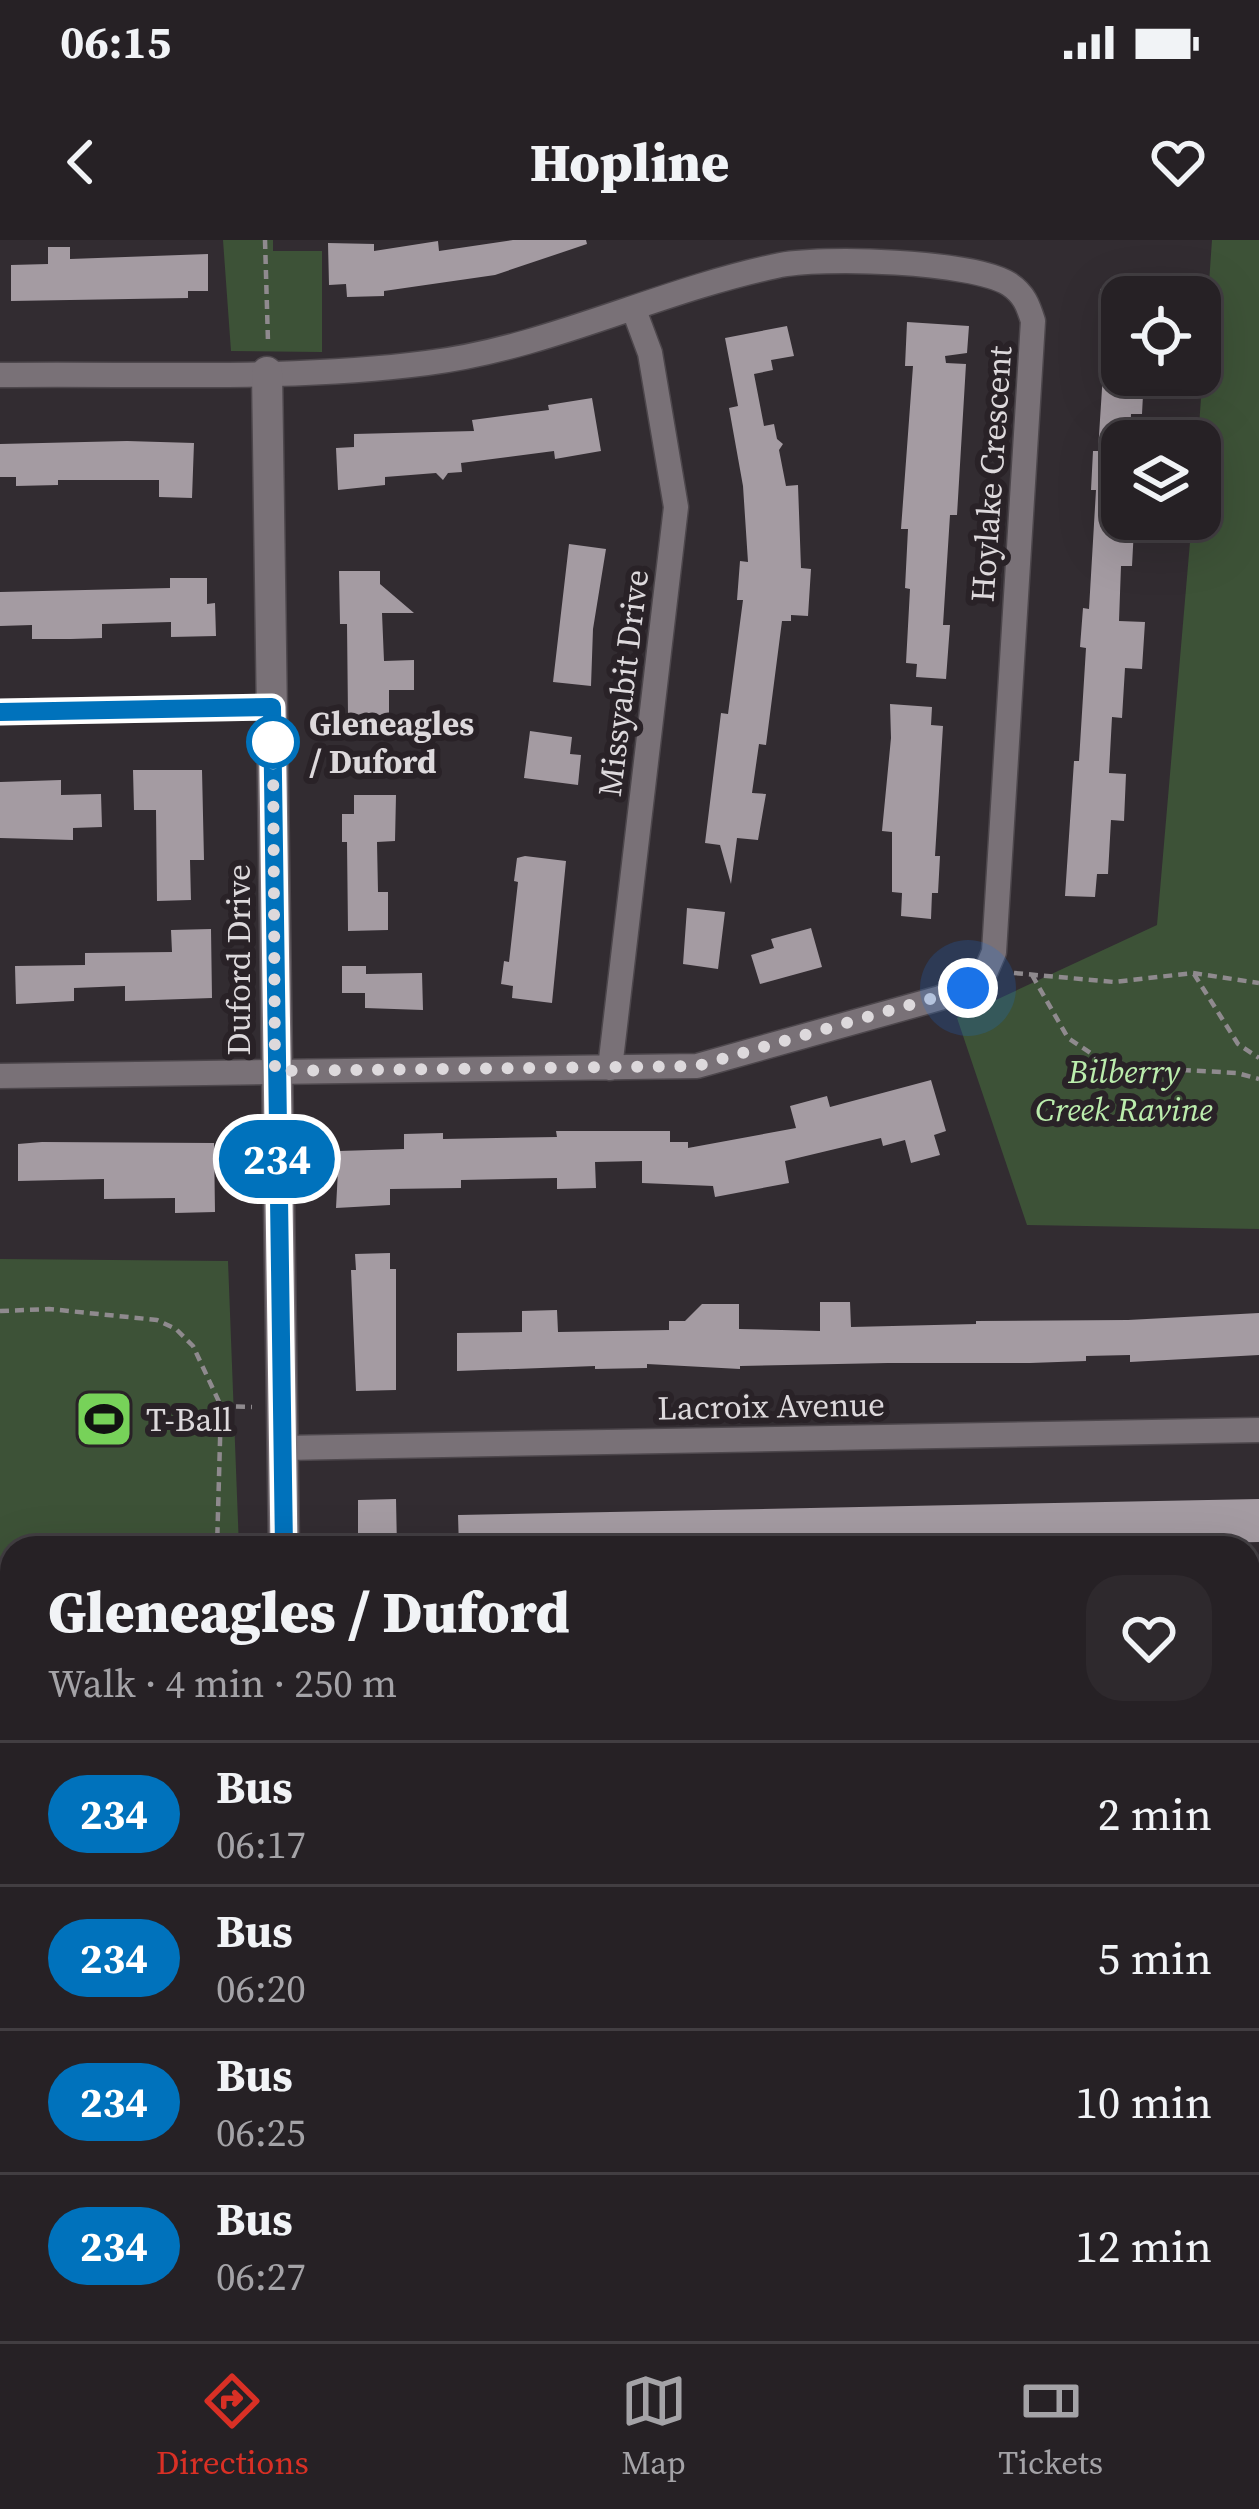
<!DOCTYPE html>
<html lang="en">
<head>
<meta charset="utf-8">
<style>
  :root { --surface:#262125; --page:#2e292d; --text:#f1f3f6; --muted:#a4a3a7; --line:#423e42; --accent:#d93025 }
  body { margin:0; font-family:"Source Serif 4",serif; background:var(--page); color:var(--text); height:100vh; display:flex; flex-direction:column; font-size:45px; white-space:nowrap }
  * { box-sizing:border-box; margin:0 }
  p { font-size:39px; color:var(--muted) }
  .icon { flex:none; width:66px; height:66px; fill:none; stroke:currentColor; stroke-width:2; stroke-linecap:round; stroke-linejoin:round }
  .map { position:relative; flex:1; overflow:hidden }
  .details { position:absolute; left:0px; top:1296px; width:1260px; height:807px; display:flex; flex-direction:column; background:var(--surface); border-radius:36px 36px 0 0; box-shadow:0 12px 48px #0002,0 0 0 3px var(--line) }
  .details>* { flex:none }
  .badge { padding:0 24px; border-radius:39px; font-size:42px; line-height:78px }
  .fabs { position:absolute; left:1101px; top:36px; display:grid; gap:24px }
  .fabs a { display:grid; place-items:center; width:120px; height:120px; border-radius:24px; background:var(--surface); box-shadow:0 12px 48px #0002,0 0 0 3px var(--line); font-size:60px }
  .you { position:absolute; width:60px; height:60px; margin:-30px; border:9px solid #fff; border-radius:50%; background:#1a73e8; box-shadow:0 0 0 18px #1a73e833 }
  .map>.badge { position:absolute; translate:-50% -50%; box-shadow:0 0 0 6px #fff }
  .round { display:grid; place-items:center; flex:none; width:126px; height:126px; border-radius:36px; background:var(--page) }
  .summary { display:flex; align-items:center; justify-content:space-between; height:204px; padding:0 48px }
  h1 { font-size:57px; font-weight:800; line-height:90px }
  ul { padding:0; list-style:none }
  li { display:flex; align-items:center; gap:36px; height:144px; padding:0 48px; border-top:3px solid var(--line) }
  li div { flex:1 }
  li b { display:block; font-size:45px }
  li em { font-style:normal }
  li .badge { min-width:132px; font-weight:700; text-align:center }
  .status { display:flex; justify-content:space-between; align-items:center; height:84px; padding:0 60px; background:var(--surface); direction:ltr }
  .status svg { height:33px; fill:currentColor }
  header { display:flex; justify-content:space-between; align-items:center; height:156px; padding:0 48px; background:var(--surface); font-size:54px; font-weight:800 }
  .menu { display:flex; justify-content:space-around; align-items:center; height:168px; border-top:3px solid var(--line); background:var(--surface); font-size:33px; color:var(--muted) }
  .menu a { display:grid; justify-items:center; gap:6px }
  .menu .current { color:var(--accent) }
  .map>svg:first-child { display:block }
  .green { fill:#3d5237 }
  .building { fill:#a49ba2 }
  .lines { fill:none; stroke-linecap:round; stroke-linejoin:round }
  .lane-casing { stroke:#4d474c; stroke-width:15 }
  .street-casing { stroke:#4d474c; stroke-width:27 }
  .secondary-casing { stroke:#4d474c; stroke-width:33 }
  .path { stroke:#8f8a8e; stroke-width:4.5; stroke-dasharray:9 6; stroke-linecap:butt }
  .lane { stroke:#797177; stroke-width:12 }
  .street { stroke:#797177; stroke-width:24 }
  .secondary { stroke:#797177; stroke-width:30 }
  .line-casing { stroke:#fff; stroke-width:27 }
  .line { stroke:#0072bc; stroke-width:18 }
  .walk { stroke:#ddd9dc; stroke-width:12; stroke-dasharray:0 21.6 }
  .stop-dot { fill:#fff; stroke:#0072bc; stroke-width:6 }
  .labels { text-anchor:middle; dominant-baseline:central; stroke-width:12; stroke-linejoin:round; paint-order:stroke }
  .street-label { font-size:33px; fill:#ddd9dc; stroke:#292227 }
  .stop-label { font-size:33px; font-weight:bold; fill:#ddd9dc; stroke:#292227; text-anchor:start }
  .park-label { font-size:33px; font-style:italic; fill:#bbedad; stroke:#292227 }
  .poi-label { font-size:33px; fill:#ddd9dc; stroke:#292227; text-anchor:start }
</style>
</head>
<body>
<div class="status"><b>06:15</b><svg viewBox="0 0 49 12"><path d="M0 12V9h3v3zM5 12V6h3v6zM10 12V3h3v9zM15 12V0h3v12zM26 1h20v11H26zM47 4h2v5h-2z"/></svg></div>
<header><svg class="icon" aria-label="back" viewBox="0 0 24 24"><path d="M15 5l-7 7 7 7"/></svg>Hopline<svg class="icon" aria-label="heart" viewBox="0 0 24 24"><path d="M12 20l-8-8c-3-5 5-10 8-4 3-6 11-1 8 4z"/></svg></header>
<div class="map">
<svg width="1259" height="2101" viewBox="0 0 1259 2101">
  <rect width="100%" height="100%" fill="#322c31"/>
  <!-- green -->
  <path class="green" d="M223,0H273V11H322V112L231,111Z
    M1212,0H1259V989L1027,985L957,778L1157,685L1192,279H1200L1198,201Z
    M0,1019L228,1021L239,1308H12V2038L0,2036Z
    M1248,1762H1259V2101H668L664,2091H1248Z"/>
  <!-- building -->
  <path class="building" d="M513,0H586L587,4L495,35L384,51V56L347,57L346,44L329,45L328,3L374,4V11L438,1L439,11Z
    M48,7H70V19L208,14V51H188V58L11,61V25L48,24Z
    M1122,45V109L1110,110L1100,49Z
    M907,82L969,86L967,113L945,116L946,123L966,124L957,275H950L943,385H950L946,439L916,437L917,424L906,423L910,349L905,348L908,289H901L913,126H905Z
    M787,86L794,116L771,120L773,130L754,134L764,186L774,184L777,199L783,204L779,210L786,246L798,245L801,328L811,329L808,376L791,375V381H782L766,505L759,504L752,553L766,554L758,600L737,598L731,644L720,605L705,603L721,473L728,474L743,360H737L740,321L748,322L743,246L729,168L738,166L725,98Z
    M1103,133L1144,136L1142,174H1131L1130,197H1122V287L1134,288L1132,326H1121L1119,381L1145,382L1142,429L1125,428L1122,478L1112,477L1109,533L1126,534L1124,581L1111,580L1108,634H1097L1095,657L1065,656L1074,521H1079L1086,408L1080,407L1083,368L1089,369L1096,250H1091L1093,211H1098Z
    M592,158L601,211L555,219L554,211L461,223L462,232L448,233L443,240L436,233L385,237V245L338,250L336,208L354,207V194L474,191L472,180L549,170L548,165Z
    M127,201L194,203L192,258L159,257V240H58V245L16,246V237H0V204Z
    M569,304L606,309L593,389L591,446L553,442Z
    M339,331H380V344L414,373H382L384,421L414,420V450H389V475L348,476L347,384H340Z
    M170,338H207V364L215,363L216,396L171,397V382L102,384V398L71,399H32V385L0,386V352L170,348Z
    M890,464L932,467L931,485L943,486L935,616H940L938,653H932L931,679L901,676L902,653L892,652V592L882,591L891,498Z
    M530,491L572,497L570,514L581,515L578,545L524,538Z
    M133,530H202L204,620H190L191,660L157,661L156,570H134Z
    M61,540V555L101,554L102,587L73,588V600L0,598V542Z
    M354,555H396L395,601L377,602L378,652H388V690L348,691L347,602H342V574H354Z
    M525,616L566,621L552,763L512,758L513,746L501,744L504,721L509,722L518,642L514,641L517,618Z
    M687,668L725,672L718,729L683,724Z
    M811,688L822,727L760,744L751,715L774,708L771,699Z
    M211,689L212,758L125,761V746L74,748V761L16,764L15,726L85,725V713L172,712L171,690Z
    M342,726H366V734L422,733L423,770L365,768V753H342Z
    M931,840L946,891L934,895L940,915L911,923L905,900L883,906L881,898L785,921L789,943L715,957L713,946L642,943V921L595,922L596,948L557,949V938L461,940V948L390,949V965L336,968L339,911L404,909V894L443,893V899L557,897L556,891H670V902H688V908L796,888L790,866L827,856L830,867Z
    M42,902L214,903L215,972L175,973V958L104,959V939L18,941V904Z
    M390,1013V1029H396V1150L356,1151L351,1030H356L355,1014Z
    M820,1062H850L851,1087L976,1084V1081L1128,1080L1259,1073V1115L1130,1122V1115L1086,1116V1121L1030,1123H888L740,1126V1129L647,1124V1128L595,1129V1126L457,1131V1093L522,1092V1071L557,1070L558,1092L669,1090V1081H685L702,1064H739V1089L820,1091Z
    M396,1259L397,1308H358V1260Z
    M1259,1259V1302L1167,1304V1308H1130V1300H1018V1308H982V1300L806,1308H753V1304L459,1308L458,1275Z"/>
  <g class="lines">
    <defs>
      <path id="lane" d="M122,2091L261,2093L260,2101"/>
      <path id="street" d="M0,135C141,133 287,141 427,123C548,108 657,51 776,26C821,16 972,21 1009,44C1024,54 1028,65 1033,81L994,712L982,740L940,758L697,826L0,836
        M0,472L272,467
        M610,828L676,267L650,113L634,70
        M283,1208L1259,1190
        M1248,1569L1259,1568"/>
      <path id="secondary" d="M267,132L284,1308
        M0,2063L12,2066
        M105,2101L107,2091"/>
    </defs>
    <!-- lane casing -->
    <use href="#lane" class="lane-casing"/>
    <!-- street casing -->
    <use href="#street" class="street-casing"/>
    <!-- secondary casing -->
    <use href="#secondary" class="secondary-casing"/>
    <!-- path -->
    <path class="path" d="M265,0L268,102
      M1014,733L1114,742L1193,733L1259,743
      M1194,734L1238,804L1259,818
      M1032,735L1068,798L1110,826L1237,833L1259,839
      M0,1071L49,1069L157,1080L176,1089L193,1106L221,1166L217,1308
      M221,1166L252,1167
      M0,1489H12
      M0,1620L12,1629
      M0,1666L12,1638
      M0,1769L12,1773
      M1248,2003L1259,2001
      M351,2091L383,2101
      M992,2101L1006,2091"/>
    <!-- lane -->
    <use href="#lane" class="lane"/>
    <!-- street -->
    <use href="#street" class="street"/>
    <!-- secondary -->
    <use href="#secondary" class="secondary"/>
  </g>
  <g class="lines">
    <defs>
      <path id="line" d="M0,472L272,467L284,1308"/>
    </defs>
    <!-- line casing -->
    <use href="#line" class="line-casing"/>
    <!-- line -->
    <use href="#line" class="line"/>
    <!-- walk -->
    <path class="walk" d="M273,502L275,831L697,826L968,748"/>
  </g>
  <!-- icons -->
  <defs>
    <symbol id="stadium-square" viewBox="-11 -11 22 22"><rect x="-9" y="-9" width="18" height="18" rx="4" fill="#77d259" stroke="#292227"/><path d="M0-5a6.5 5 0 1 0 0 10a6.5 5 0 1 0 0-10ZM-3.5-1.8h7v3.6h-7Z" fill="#111"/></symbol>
  </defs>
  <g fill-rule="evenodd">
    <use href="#stadium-square" x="71" y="1146" width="66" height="66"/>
  </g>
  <!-- markers -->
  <circle class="stop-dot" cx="273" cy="502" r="24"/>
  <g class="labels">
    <!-- street labels -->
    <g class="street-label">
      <text transform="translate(991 234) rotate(-86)">Hoylake Crescent</text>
      <text transform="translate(623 443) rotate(-83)">Missyabit Drive</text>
      <text transform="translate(238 720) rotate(-90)">Duford Drive</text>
      <text transform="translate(771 1166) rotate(-1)">Lacroix Avenue</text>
    </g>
    <!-- stop labels -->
    <g class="stop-label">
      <text x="309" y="483">Gleneagles<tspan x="309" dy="38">/ Duford</tspan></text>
    </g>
    <!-- park labels -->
    <g class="park-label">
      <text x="1124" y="831">Bilberry<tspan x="1124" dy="38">Creek Ravine</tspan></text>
    </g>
    <!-- poi labels -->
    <g class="poi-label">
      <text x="146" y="1179">T-Ball</text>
    </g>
  </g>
</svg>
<div class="fabs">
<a><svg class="icon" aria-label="locate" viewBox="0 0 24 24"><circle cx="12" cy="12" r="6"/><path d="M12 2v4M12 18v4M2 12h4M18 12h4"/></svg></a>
<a><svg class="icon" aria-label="layers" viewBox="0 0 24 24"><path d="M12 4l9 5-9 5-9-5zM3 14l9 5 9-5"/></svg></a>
</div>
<div class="you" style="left:968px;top:748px"></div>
<b class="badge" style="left:277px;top:919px;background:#0072bc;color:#fff">234</b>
<section class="details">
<div class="summary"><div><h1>Gleneagles / Duford</h1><p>Walk · 4 min · 250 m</p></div><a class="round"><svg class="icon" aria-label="heart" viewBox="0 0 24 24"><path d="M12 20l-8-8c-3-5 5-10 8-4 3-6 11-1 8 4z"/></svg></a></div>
<ul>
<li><span class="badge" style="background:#0072bc;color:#fff">234</span><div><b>Bus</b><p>06:17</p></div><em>2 min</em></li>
<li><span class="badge" style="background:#0072bc;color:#fff">234</span><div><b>Bus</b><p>06:20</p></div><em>5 min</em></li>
<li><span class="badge" style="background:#0072bc;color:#fff">234</span><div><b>Bus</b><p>06:25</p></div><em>10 min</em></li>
<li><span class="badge" style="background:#0072bc;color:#fff">234</span><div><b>Bus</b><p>06:27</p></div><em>12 min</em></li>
</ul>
</section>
</div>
<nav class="menu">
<a class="current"><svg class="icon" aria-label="directions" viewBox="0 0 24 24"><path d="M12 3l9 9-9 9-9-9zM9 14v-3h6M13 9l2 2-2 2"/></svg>Directions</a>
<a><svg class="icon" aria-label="map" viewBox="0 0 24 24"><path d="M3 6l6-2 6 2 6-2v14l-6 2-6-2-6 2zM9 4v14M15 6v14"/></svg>Map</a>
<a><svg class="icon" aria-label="tickets" viewBox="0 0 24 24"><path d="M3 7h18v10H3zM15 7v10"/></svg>Tickets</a>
</nav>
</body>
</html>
